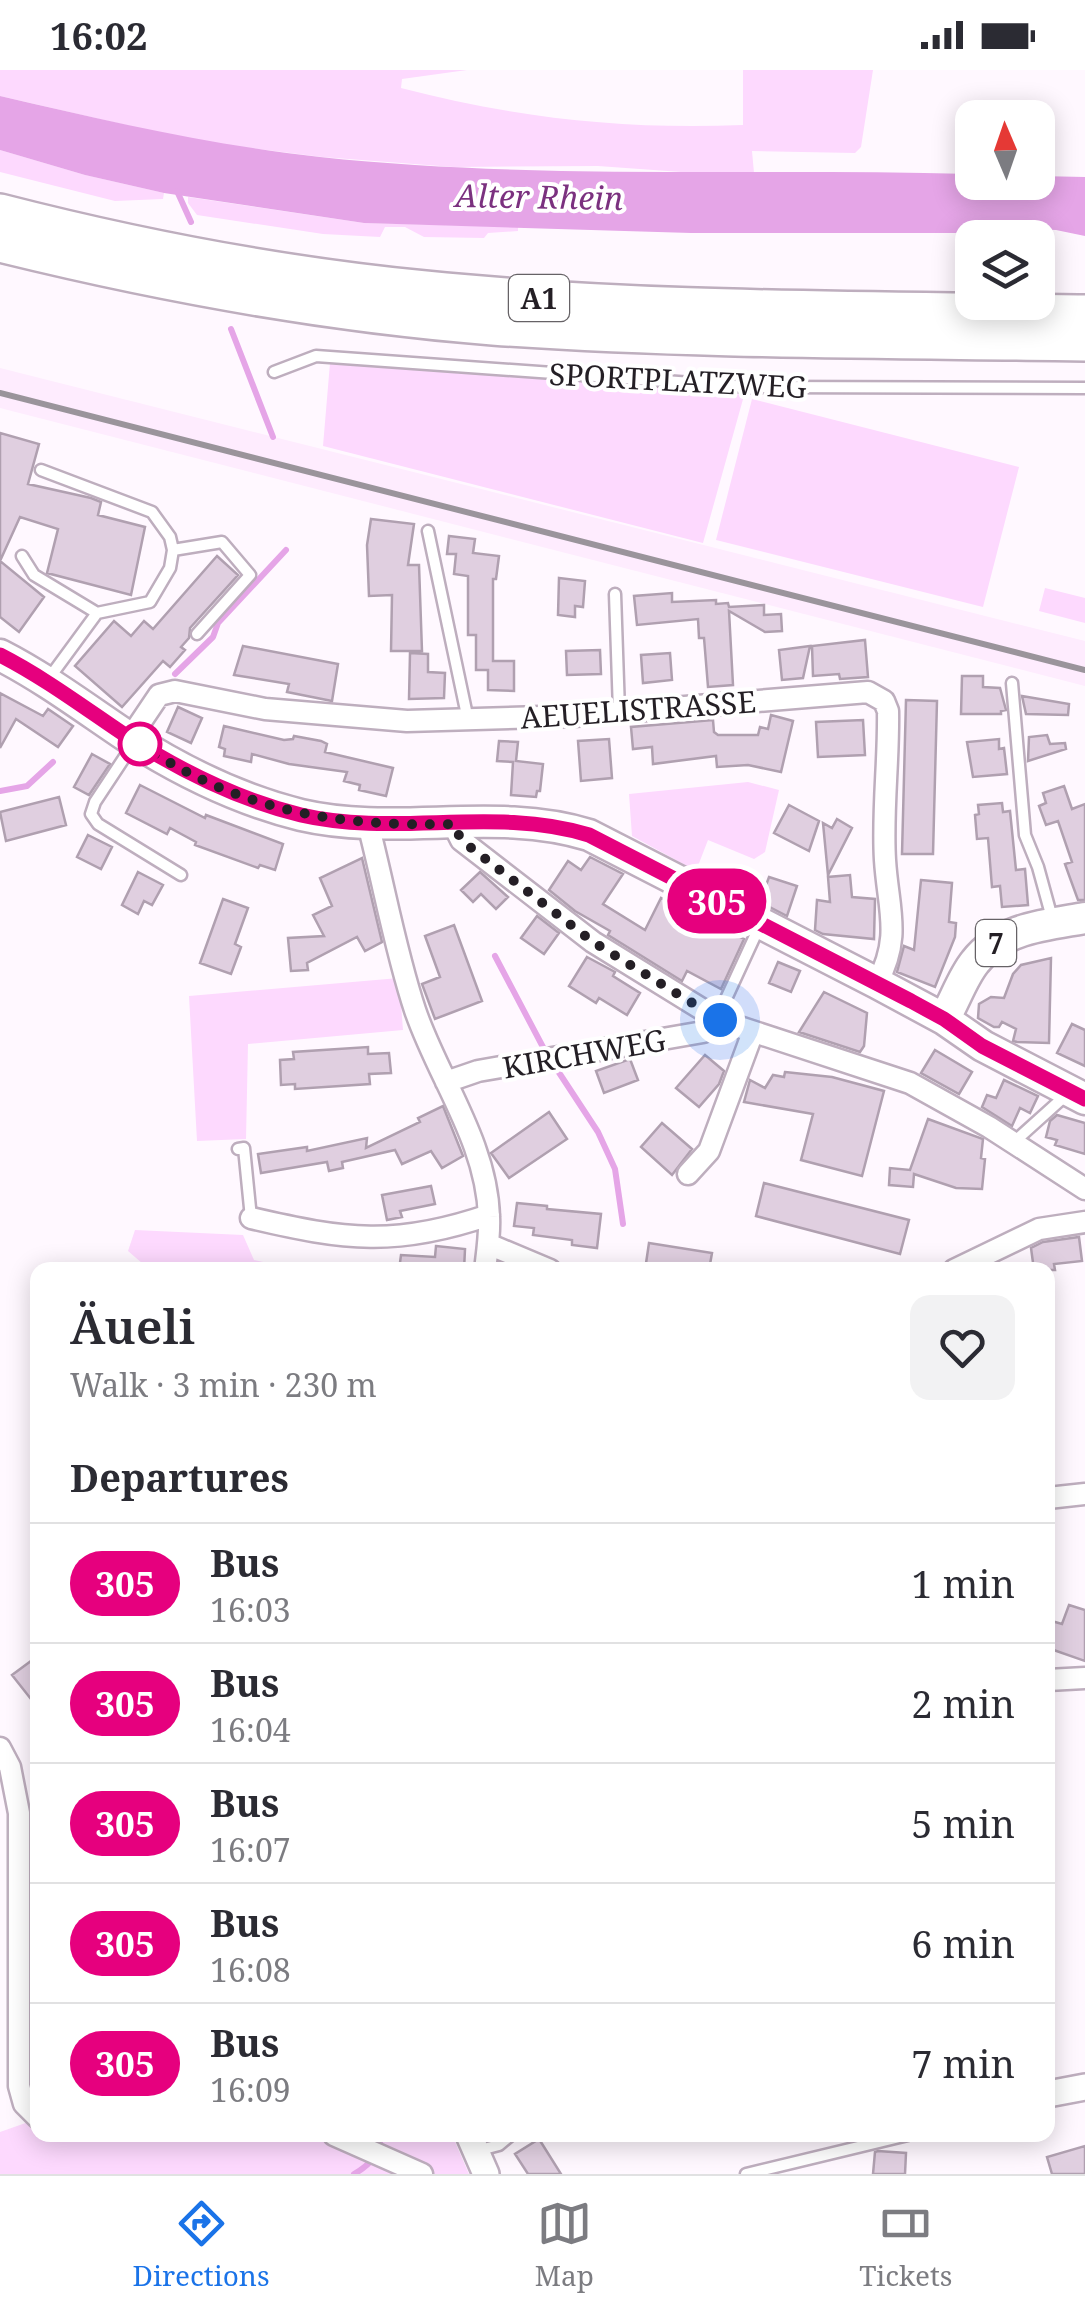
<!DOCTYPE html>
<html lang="en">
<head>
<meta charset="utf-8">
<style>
  :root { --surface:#fff; --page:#f2f2f3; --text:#2b2b33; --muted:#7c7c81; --line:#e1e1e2; --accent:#1a73e8 }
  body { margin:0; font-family:"Noto Serif",serif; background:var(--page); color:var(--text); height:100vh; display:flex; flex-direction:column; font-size:38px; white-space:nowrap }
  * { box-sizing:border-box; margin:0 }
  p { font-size:32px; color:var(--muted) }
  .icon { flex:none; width:55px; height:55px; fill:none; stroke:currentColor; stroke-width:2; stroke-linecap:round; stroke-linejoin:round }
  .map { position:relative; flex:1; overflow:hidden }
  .details { position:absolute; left:30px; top:1192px; width:1025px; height:880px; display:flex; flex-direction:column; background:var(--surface); border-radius:20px; box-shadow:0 5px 25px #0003 }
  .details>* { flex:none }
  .badge { padding:0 20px; border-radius:32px; font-size:35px; line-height:65px }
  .needle { width:65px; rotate:358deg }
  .controls { position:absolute; left:955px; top:30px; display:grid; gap:20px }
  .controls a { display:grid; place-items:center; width:100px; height:100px; border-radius:20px; background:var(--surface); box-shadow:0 5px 25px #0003; font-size:50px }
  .you { position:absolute; width:50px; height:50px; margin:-25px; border:8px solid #fff; border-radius:50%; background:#1a73e8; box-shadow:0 0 0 15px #1a73e833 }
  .map>.badge { position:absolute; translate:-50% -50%; box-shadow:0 0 0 5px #fff }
  h2 { padding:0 40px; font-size:38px; line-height:90px }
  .round { display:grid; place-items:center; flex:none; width:105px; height:105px; border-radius:20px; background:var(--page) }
  .summary { display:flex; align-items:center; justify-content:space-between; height:170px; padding:0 40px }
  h1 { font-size:48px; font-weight:600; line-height:75px }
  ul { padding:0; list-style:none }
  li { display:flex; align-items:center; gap:30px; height:120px; padding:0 40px; border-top:2px solid var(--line) }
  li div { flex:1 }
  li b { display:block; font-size:38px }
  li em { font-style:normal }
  li .badge { min-width:110px; font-weight:700; text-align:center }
  .status { display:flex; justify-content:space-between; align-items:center; height:70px; padding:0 50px; background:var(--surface); direction:ltr }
  .status svg { height:28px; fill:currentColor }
  .menu { display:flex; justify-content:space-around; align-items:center; height:140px; border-top:2px solid var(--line); background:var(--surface); font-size:28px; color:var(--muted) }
  .menu a { display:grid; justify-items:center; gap:5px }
  .menu .on { color:var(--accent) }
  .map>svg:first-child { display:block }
  .built { fill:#feecfe }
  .green { fill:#fdd9fe }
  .water { fill:#e5a5e7 }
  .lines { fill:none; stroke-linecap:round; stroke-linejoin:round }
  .stream { stroke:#e5a5e7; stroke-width:6 }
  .building { fill:#e0cfe0; stroke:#b0a0b0; stroke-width:2.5 }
  .service-casing { stroke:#beaebe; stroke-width:15 }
  .minor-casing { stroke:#beaebe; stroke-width:25 }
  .tertiary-casing { stroke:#beaebe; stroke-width:30 }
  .primary-casing { stroke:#beaebe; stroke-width:35 }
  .motorway-casing { stroke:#beaebe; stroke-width:40 }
  .service { stroke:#fff; stroke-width:10 }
  .minor { stroke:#fff; stroke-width:20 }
  .tertiary { stroke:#fff; stroke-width:25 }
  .primary { stroke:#fff; stroke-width:30 }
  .motorway { stroke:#fff; stroke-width:35 }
  .rail { stroke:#9a949b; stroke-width:6 }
  .line-casing { stroke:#fff; stroke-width:22 }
  .line { stroke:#e6007e; stroke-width:15 }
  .walk { stroke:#241f25; stroke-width:10; stroke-dasharray:0 18 }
  .stop-dot { fill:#fff; stroke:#e6007e; stroke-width:5 }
  .labels { text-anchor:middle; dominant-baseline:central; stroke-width:8; stroke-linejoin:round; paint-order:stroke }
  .shield { fill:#fff; stroke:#666266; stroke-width:2.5 }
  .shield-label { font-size:28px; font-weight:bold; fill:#241f25 }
  .street-label { font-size:30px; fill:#241f25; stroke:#fff }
  .water-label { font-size:32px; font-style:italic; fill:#7b317f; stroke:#fff }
</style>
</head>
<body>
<div class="status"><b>16:02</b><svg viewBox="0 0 49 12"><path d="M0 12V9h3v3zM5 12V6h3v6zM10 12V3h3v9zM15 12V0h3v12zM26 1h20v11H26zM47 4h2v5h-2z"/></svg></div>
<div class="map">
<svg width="1085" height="2104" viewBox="0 0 1085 2104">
  <rect width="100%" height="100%" fill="#fff8ff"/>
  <!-- built -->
  <path class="built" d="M0,298L1085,571V616L0,338Z"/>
  <!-- green -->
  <path class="green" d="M0,0H467L402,9L401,18C515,48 626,60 743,55V0H873L861,77L855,83L752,81L754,103L709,104L598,96L453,97L322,87L195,71L0,26Z
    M0,80L85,105L164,123L163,129L115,131L0,102Z
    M188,127L364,153L518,157V161L488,163L484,168L424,167L405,157H385L380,167L323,164L197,145L188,133Z
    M330,293L745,322L703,473L323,376Z
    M752,329L1019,397L983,537L716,470Z
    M1045,518L1085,528V553L1039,541Z
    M748,712L779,720L765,782L754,789L708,770L696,801L632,766L629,724Z
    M399,908L403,960L248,974L246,1069L197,1071L189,926Z
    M135,1160L243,1165L254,1190L301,1200H150L128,1181Z
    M37,2049L38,2065H452L469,2104H0V2062Z"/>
  <!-- water -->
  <path class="water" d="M0,26C107,51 211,75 320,87C537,110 755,98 972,104V112H1038V106L1085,107V166L1056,160L974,157L967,163H691L364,153L164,123L85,105L0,80Z"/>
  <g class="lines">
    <!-- stream -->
    <path class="stream" d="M177,121L191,152
      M231,259L273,367
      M175,604L213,567L218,553L286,480
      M0,721L27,716L53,692
      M495,886L544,979
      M554,995L598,1062L615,1099L623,1154
      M354,2104C370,2095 380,2084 381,2065"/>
  </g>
  <!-- building -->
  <path class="building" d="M0,363L39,374L28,414L91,428L101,432L98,445L145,457L131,525L47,503L58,459L20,447L0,491L44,527L19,562L0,547Z
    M371,449L414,454L408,495H419L422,581H391L392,525L369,526L367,475Z
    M449,466L475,469L473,483L499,486L496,509H493V591H514V621L488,620V600H476V565H468V506L454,504L456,484H447Z
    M217,486L238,505L190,558L189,568L181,577L185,580L170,597L163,591L122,637L75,596L114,551L131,566L144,551L153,559Z
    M559,508L585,511L583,537L575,536V547L558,545Z
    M672,523V532L716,530V534L728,533L729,537L764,535V545L781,544L782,561L765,562L729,541L733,615L708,617L704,568H699L698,549L637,555L634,526Z
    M865,570L868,607L840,609L839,604L813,606L812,576Z
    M243,576L338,594L332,631L287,622L289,614L234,605Z
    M810,576L803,608L782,610L779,580Z
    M600,580L601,604L567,605L566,581Z
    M410,583L428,584V602L445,603L444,628L409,629Z
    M670,583L672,610L643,613L641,585Z
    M962,606H983V617L1000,618L1006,640L1001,641V644H961Z
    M0,623L43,646L48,639L73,656L58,677L16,649L0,678Z
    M1022,626L1069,634L1068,645L1026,644Z
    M906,630L937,631L933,784H902Z
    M178,637L202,648L191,673L167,662Z
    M771,645L793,651L781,702L748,695L717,697L716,686L653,694L652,677L633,679L631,657L713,650L714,662L718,665H758L760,657L768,659Z
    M863,650L865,685L818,687L816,652Z
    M224,656L284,670L293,669L294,666L321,671L327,674L325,682L393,698L386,726L359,720L360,715L344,711L347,702L289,694L252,684L251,692L224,686L225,679L219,677Z
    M1047,665L1050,674L1065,673L1066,679L1028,691L1029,667Z
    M609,669L612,708L581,711L578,671Z
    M999,669V679L1004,678L1007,704L973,707L967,672Z
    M499,671L518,672L516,691L543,694L540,721H537L536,727L511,725L513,692L497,691Z
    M92,684L110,694L89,725L74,717Z
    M140,715L205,748L206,745L283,774L275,800L260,795L258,798L195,775L196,772L170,758L167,764L126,743Z
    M1064,716L1072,739L1085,734V830H1078L1070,808L1065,794L1072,792L1058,751L1046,755L1039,736L1046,733L1043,723Z
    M59,727L66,755L6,771L0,742Z
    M1002,733L1003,742L1010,741L1016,800L1025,799L1028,835L1002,837L1000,816L992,817L988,768L977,769L975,745L979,744L978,735Z
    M789,735L819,751L809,781L774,763Z
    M837,749L852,758L828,805L823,753L832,758Z
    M88,765L112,777L101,799L77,787Z
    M590,787L623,804L603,834L645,860L661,828L744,869L721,919L687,901L682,911L608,865L610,861L575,841L549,820L568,791L581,800Z
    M362,788L382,872L365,881L357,867L307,893L308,900L291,901L288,868L324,866L313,845L332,836L320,808Z
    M138,802L163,815L152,835L144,831L138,844L122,835Z
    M480,802L508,827L496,839L481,824L473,832L461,820Z
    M850,805L852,827L875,829L874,869L823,864L815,860L817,830L830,832L828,807Z
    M769,807L797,816L787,846L760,832Z
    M921,810L952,813L949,852L956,853L955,867L935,917L897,902L904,876L914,880Z
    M223,829L248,838L235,874L241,877L231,904L200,893Z
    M537,846L559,863L544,884L521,868Z
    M454,855L482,931L435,949L422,914L440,907L425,866Z
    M587,887L615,902L613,906L640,923L627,945L599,928L596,933L569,916Z
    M1051,888L1049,973L1017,972L1013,971L1016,959L1002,952L999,957H994L978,948L979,934L991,927L1004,928L1013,904L1021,895Z
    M778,892L800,901L791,922L769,913Z
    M824,922L867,943L864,976L860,982L799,962Z
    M1072,954L1085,960V996L1057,983Z
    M368,977V984L389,983L391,1003L369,1004L370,1014L295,1019V1014L281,1015L280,990L294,989L293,982Z
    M935,980L972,1002L959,1024L921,1003Z
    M705,985L724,1001L719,1014L699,1037L676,1018Z
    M630,989L638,1010L604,1023L596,1001Z
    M785,1002L832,1007L884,1021L862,1106L801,1090L813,1044L744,1032L750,1010L765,1018L773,1005L784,1007Z
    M1004,1010L1038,1026L1030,1043L1020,1038L1012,1056L982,1037L987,1025L996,1028Z
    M443,1036L463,1086L442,1098L431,1081L402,1094L395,1080L342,1092L343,1098L329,1101L327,1092L261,1103L258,1084L307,1077V1081L367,1068L366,1078L420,1052L418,1048Z
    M549,1042L567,1069L509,1108L491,1083Z
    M1057,1045L1085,1053V1084L1055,1075L1057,1070L1046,1067L1050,1051Z
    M928,1049L983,1069L981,1088L985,1089L982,1119L956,1118L914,1104L913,1117L889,1115L890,1098L910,1100Z
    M662,1053L692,1079L672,1105L641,1077Z
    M764,1113L909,1150L900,1184L756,1146Z
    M431,1116L435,1134L400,1141L402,1147L387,1150L382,1125Z
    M517,1133L547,1136V1139L601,1144L597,1178L572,1175V1170L533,1165L534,1158L514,1156Z
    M1079,1167L1082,1191L1054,1194L1055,1200H1034L1031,1178L1043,1172Z
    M649,1173L712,1183L709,1200H645Z
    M436,1176L465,1179L464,1200H399L401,1185L435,1187Z
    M1069,1535L1085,1540V1591L1048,1578V1550L1062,1554Z
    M31,1591L38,1599V1638L12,1605Z
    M539,2069L561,2104H528L515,2084Z
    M1085,2076V2104H1052L1047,2087Z
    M878,2081L906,2083L905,2104H873L875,2082Z"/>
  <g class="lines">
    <defs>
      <path id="service" d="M274,302L316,286L748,317L1085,318
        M41,400L152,442L170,467L173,480L170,498L150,532L97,543
        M428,461L468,650
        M173,480L222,472L250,505L197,564
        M22,486L34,505L97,543L50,607
        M615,524L619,641
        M1012,613L1025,765L1038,797L1052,848
        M132,676L95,732L91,744L98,754L181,805
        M721,950L725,931L760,855
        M1014,1072L1065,1026
        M238,1079L244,1078L251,1148
        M476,2081L499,2075L511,2065
        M746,2104L908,2065"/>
      <path id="minor" d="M130,668L159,625L175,621L265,639L407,651L574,646L868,622L884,631L888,641C889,690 882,741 885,790C888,839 902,866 877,913
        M368,754C384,815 395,880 415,940C438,1008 487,1072 489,1147C490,1164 487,1183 485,1200
        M453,754L461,770L593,872L721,951L910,1013L989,1057L1085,1119
        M446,1012L478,1001L703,962L721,951
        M688,1104L709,1081L753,962
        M251,1148C345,1170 396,1177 489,1145
        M488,1174L550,1200
        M954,1200L1039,1159L1085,1152
        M1048,1428L1085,1424
        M1048,1610L1085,1608
        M0,1678L10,1697L19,1743V2016L24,2034L38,2048
        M334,2065L422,2104"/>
      <path id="tertiary" d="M1048,2024L1085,2017
        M469,2065L486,2104"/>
      <path id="primary" d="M0,585C45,608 86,639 128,667C181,701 240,730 301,745C396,767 496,736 589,765L877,913L944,949L983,976L1085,1029
        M944,949C955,931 962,908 975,892C1001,858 1046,855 1085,848"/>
      <path id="motorway" d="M0,142C140,178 281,205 425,219C644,241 865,239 1085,243
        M0,174C162,214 327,244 493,257C690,271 888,270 1085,273"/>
    </defs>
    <!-- service casing -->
    <use href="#service" class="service-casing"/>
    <!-- minor casing -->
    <use href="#minor" class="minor-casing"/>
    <!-- tertiary casing -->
    <use href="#tertiary" class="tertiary-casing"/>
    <!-- primary casing -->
    <use href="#primary" class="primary-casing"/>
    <!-- motorway casing -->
    <use href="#motorway" class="motorway-casing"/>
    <!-- service -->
    <use href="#service" class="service"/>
    <!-- minor -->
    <use href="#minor" class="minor"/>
    <!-- tertiary -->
    <use href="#tertiary" class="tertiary"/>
    <!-- primary -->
    <use href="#primary" class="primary"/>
    <!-- motorway -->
    <use href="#motorway" class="motorway"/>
    <!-- rail -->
    <path class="rail" d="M0,323L1085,600"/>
  </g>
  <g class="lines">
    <defs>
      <path id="line" d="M0,585C45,608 86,639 128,667C181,701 240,730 301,745C396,767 496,736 589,765L911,931L944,949L982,976L1085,1029"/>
    </defs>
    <!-- line casing -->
    <use href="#line" class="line-casing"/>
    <!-- line -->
    <use href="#line" class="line"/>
    <!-- walk -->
    <path class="walk" d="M140,674C239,741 336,757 454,754L461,770L593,872L720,950"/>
  </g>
  <!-- markers -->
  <circle class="stop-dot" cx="140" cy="674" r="20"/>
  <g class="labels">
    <!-- shield labels -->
    <g class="shield">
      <rect x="509" y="205" width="60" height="46" rx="8"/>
      <rect x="976" y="850" width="40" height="46" rx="8"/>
    </g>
    <g class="shield-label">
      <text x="539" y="228">A1</text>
      <text x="996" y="873">7</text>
    </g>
    <!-- street labels -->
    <g class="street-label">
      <text transform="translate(678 310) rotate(3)">SPORTPLATZWEG</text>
      <text transform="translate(638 639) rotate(-4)">AEUELISTRASSE</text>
      <text transform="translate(584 983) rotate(-10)">KIRCHWEG</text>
    </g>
    <!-- water labels -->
    <g class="water-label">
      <text transform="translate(539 126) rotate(1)">Alter Rhein</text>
    </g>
  </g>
</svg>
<div class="controls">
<a><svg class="needle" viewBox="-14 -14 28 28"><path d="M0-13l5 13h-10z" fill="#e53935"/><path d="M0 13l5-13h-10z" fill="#7c7c81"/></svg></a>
<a><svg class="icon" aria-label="layers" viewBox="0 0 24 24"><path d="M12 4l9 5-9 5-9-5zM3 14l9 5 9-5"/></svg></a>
</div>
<div class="you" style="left:720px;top:950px"></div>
<b class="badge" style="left:717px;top:831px;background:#e6007e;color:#fff">305</b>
<section class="details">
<div class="summary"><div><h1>Äueli</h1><p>Walk · 3 min · 230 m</p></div><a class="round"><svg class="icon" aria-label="heart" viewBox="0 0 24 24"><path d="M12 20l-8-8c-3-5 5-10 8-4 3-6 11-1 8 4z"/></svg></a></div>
<h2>Departures</h2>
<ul>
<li><span class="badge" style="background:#e6007e;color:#fff">305</span><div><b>Bus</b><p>16:03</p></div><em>1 min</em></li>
<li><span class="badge" style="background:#e6007e;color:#fff">305</span><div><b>Bus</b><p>16:04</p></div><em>2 min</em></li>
<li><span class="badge" style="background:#e6007e;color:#fff">305</span><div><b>Bus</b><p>16:07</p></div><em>5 min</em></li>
<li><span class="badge" style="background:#e6007e;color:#fff">305</span><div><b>Bus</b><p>16:08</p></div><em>6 min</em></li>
<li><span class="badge" style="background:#e6007e;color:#fff">305</span><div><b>Bus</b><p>16:09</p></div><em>7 min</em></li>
</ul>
</section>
</div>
<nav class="menu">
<a class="on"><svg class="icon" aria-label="directions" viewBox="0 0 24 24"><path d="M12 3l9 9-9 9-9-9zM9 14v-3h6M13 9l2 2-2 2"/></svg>Directions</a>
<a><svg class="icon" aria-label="map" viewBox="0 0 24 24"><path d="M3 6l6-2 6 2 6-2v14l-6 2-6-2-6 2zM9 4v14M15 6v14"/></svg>Map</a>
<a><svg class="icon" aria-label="tickets" viewBox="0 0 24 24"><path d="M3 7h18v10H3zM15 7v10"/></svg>Tickets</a>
</nav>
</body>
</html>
